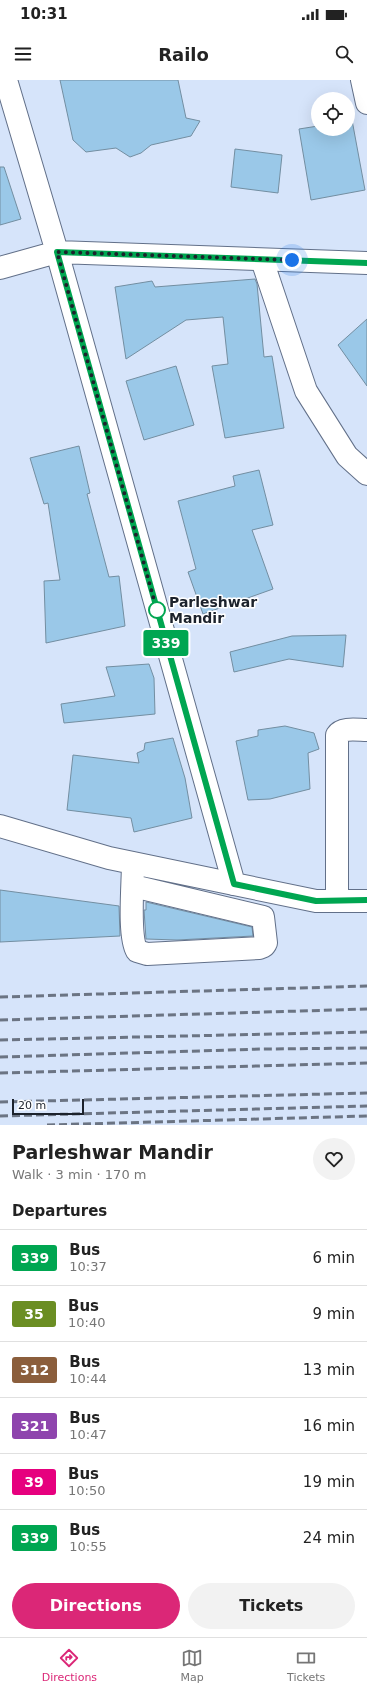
<!DOCTYPE html>
<html lang="en">
<head>
<meta charset="utf-8">
<style>
  :root { --surface:#fff; --page:#f2f2f2; --text:#222; --muted:#767676; --line:#e0e0e0; --accent:#db2777 }
  body { margin:0; font-family:"DejaVu Sans",sans-serif; background:var(--page); color:var(--text); height:100vh; display:flex; flex-direction:column; font-size:15px; white-space:nowrap }
  * { box-sizing:border-box; margin:0 }
  p { font-size:13px; color:var(--muted) }
  .icon { flex:none; width:22px; height:22px; fill:none; stroke:currentColor; stroke-width:2; stroke-linecap:round; stroke-linejoin:round }
  .map { position:relative; height:1045px; overflow:hidden }
  .drawer { display:flex; flex-direction:column; background:var(--surface); flex:1 }
  .drawer>* { flex:none }
  .badge { padding:0 8px; border-radius:3px; font-size:14px; line-height:26px }
  .controls { position:absolute; left:311px; top:12px; display:grid; gap:8px }
  .controls a { display:grid; place-items:center; width:44px; height:44px; border-radius:50%; background:var(--surface); box-shadow:0 4px 16px #0002; font-size:20px }
  .scale { position:absolute; left:12px; bottom:10px; width:72px; box-sizing:border-box; padding-left:4px; border:2px solid #1c222c; border-top:0; font-size:11px; line-height:14px; white-space:nowrap; color:#1c222c; -webkit-text-stroke:3px #fff; paint-order:stroke }
  .you { position:absolute; width:20px; height:20px; margin:-10px; border:3px solid #fff; border-radius:50%; background:#1a73e8; box-shadow:0 0 0 6px #1a73e833 }
  .map>.badge { position:absolute; translate:-50% -50%; box-shadow:0 0 0 2px #fff }
  h2 { padding:0 12px; font-size:15px; line-height:36px }
  .round { display:grid; place-items:center; flex:none; width:42px; height:42px; border-radius:21px; background:var(--page) }
  .overview { display:flex; align-items:center; justify-content:space-between; height:68px; padding:0 12px }
  h1 { font-size:19px; font-weight:800; line-height:30px }
  .primary-button { display:flex; gap:8px; margin-top:auto; padding:8px 12px }
  .primary-button a { flex:1; height:46px; border-radius:24px; background:var(--accent); color:#fff; font-size:16px; font-weight:800; line-height:46px; text-align:center }
  .primary-button a+a { background:var(--page); color:var(--text) }
  ul { padding:0; list-style:none }
  li { display:flex; align-items:center; gap:12px; height:56px; padding:0 12px; border-top:1px solid var(--line) }
  li div { flex:1 }
  li b { display:block; font-size:15px }
  li em { font-style:normal }
  li .badge { min-width:44px; font-weight:700; text-align:center }
  .status { display:flex; justify-content:space-between; align-items:center; height:28px; padding:0 20px; background:var(--surface); direction:ltr }
  .status svg { height:11px; fill:currentColor }
  header { display:flex; justify-content:space-between; align-items:center; height:52px; padding:0 12px; background:var(--surface); font-size:18px; font-weight:800 }
  .menu { display:flex; justify-content:space-around; align-items:center; height:56px; border-top:1px solid var(--line); background:var(--surface); font-size:11px; color:var(--muted) }
  .menu a { display:grid; justify-items:center; gap:2px }
  .menu .selected { color:var(--accent) }
  .map>svg:first-child { display:block }
  .building { fill:#9ac8e8; stroke:#738ea1 }
  .lines { fill:none; stroke-linecap:round; stroke-linejoin:round }
  .minor-casing { stroke:#627089; stroke-width:24 }
  .tertiary-casing { stroke:#627089; stroke-width:24 }
  .minor { stroke:#fff; stroke-width:22 }
  .tertiary { stroke:#fff; stroke-width:22 }
  .rail { stroke:#6b7483; stroke-width:3; stroke-dasharray:8 4; stroke-linecap:butt }
  .line-casing { stroke:#fff; stroke-width:9 }
  .line { stroke:#00a651; stroke-width:6 }
  .walk { stroke:#1c222c; stroke-width:4; stroke-dasharray:0 7.2 }
  .stop-dot { fill:#fff; stroke:#00a651; stroke-width:2 }
  .labels { text-anchor:middle; dominant-baseline:central; stroke-width:3; stroke-linejoin:round; paint-order:stroke }
  .stop-label { font-size:14px; font-weight:bold; fill:#1c222c; stroke:#fff; text-anchor:start }
</style>
</head>
<body>
<div class="status"><b>10:31</b><svg viewBox="0 0 49 12"><path d="M0 12V9h3v3zM5 12V6h3v6zM10 12V3h3v9zM15 12V0h3v12zM26 1h20v11H26zM47 4h2v5h-2z"/></svg></div>
<header><svg class="icon" aria-label="menu" viewBox="0 0 24 24"><path d="M4 6h16M4 12h16M4 18h16"/></svg>Railo<svg class="icon" aria-label="search" viewBox="0 0 24 24"><circle cx="10" cy="10" r="6"/><path d="M15 15l6 6"/></svg></header>
<div class="map">
<svg width="367" height="1045" viewBox="0 0 367 1045">
  <rect width="100%" height="100%" fill="#d6e4fa"/>
  <!-- building -->
  <path class="building" d="M60,0H178L186,38L200,41L191,56L151,65L141,73L130,77L116,68L86,72L73,60Z
    M352,40L365,110L311,120L299,49L318,46V49H348V41Z
    M235,69L282,75L278,113L231,107Z
    M0,87H4L21,139L0,145Z
    M255,199L257,204L264,277L272,276L284,348L225,358L212,286L228,284L223,237L186,240L126,279L115,207L152,201L155,207Z
    M367,239V306L338,265Z
    M176,286L194,345L144,360L126,301Z
    M79,366L90,413L87,414L109,497L119,496L125,546L46,563L44,501L60,500L48,423L44,424L30,378Z
    M259,390L273,445L252,450L273,509L203,534L188,492L196,489L178,421L235,406L233,396Z
    M346,555L343,587L289,579L234,592L230,572L292,556Z
    M149,584L154,598L155,634L64,643L61,624L115,616L106,587Z
    M285,646L314,653L319,669L308,673L310,709L270,719L248,720L236,661L258,656V650Z
    M173,658L185,698L192,738L134,752L131,738L67,730L73,675L139,683L137,673L144,670L145,663Z
    M0,810L119,826L120,856L0,862Z
    M146,822L252,847L253,856L177,860L146,859L144,830H146Z"/>
  <g class="lines">
    <defs>
      <path id="minor" d="M362,0L367,23
        M262,180L306,311L347,376L367,394
        M0,746L109,778L234,804
        M133,806L263,837L266,863L264,866L259,868L147,874L137,871C128,856 133,803 133,783
        M337,821V655C342,647 358,650 367,650"/>
      <path id="tertiary" d="M6,0L57,172L234,804L316,821H367
        M0,188L57,172L367,183"/>
    </defs>
    <!-- minor casing -->
    <use href="#minor" class="minor-casing"/>
    <!-- tertiary casing -->
    <use href="#tertiary" class="tertiary-casing"/>
    <!-- minor -->
    <use href="#minor" class="minor"/>
    <!-- tertiary -->
    <use href="#tertiary" class="tertiary"/>
    <!-- rail -->
    <path class="rail" d="M0,917L367,906
      M0,940L367,929
      M0,960L367,952
      M0,977L263,969L367,968
      M0,993L367,983
      M0,1022L367,1013
      M0,1036L367,1026
      M47,1045L367,1036"/>
  </g>
  <g class="lines">
    <defs>
      <path id="line" d="M367,183L57,172L234,804L316,821L367,820"/>
    </defs>
    <!-- line casing -->
    <use href="#line" class="line-casing"/>
    <!-- line -->
    <use href="#line" class="line"/>
    <!-- walk -->
    <path class="walk" d="M157,530L158,534L57,172L292,180"/>
  </g>
  <!-- markers -->
  <circle class="stop-dot" cx="157" cy="530" r="8"/>
  <g class="labels">
    <!-- stop labels -->
    <g class="stop-label">
      <text x="169" y="522">Parleshwar<tspan x="169" dy="16">Mandir</tspan></text>
    </g>
  </g>
</svg>
<div class="controls">
<a><svg class="icon" aria-label="locate" viewBox="0 0 24 24"><circle cx="12" cy="12" r="6"/><path d="M12 2v4M12 18v4M2 12h4M18 12h4"/></svg></a>
</div>
<div class="scale">20 m</div>
<div class="you" style="left:292px;top:180px"></div>
<b class="badge" style="left:166px;top:563px;background:#00a651;color:#fff">339</b>
</div>
<section class="drawer">
<div class="overview"><div><h1>Parleshwar Mandir</h1><p>Walk · 3 min · 170 m</p></div><a class="round"><svg class="icon" aria-label="heart" viewBox="0 0 24 24"><path d="M12 20l-8-8c-3-5 5-10 8-4 3-6 11-1 8 4z"/></svg></a></div>
<h2>Departures</h2>
<ul>
<li><span class="badge" style="background:#00a651;color:#fff">339</span><div><b>Bus</b><p>10:37</p></div><em>6 min</em></li>
<li><span class="badge" style="background:#6b8e23;color:#fff">35</span><div><b>Bus</b><p>10:40</p></div><em>9 min</em></li>
<li><span class="badge" style="background:#8b5e3c;color:#fff">312</span><div><b>Bus</b><p>10:44</p></div><em>13 min</em></li>
<li><span class="badge" style="background:#8e44ad;color:#fff">321</span><div><b>Bus</b><p>10:47</p></div><em>16 min</em></li>
<li><span class="badge" style="background:#e6007e;color:#fff">39</span><div><b>Bus</b><p>10:50</p></div><em>19 min</em></li>
<li><span class="badge" style="background:#00a651;color:#fff">339</span><div><b>Bus</b><p>10:55</p></div><em>24 min</em></li>
</ul>
<div class="primary-button"><a>Directions</a><a>Tickets</a></div>
</section>
<nav class="menu">
<a class="selected"><svg class="icon" aria-label="directions" viewBox="0 0 24 24"><path d="M12 3l9 9-9 9-9-9zM9 14v-3h6M13 9l2 2-2 2"/></svg>Directions</a>
<a><svg class="icon" aria-label="map" viewBox="0 0 24 24"><path d="M3 6l6-2 6 2 6-2v14l-6 2-6-2-6 2zM9 4v14M15 6v14"/></svg>Map</a>
<a><svg class="icon" aria-label="tickets" viewBox="0 0 24 24"><path d="M3 7h18v10H3zM15 7v10"/></svg>Tickets</a>
</nav>
</body>
</html>
